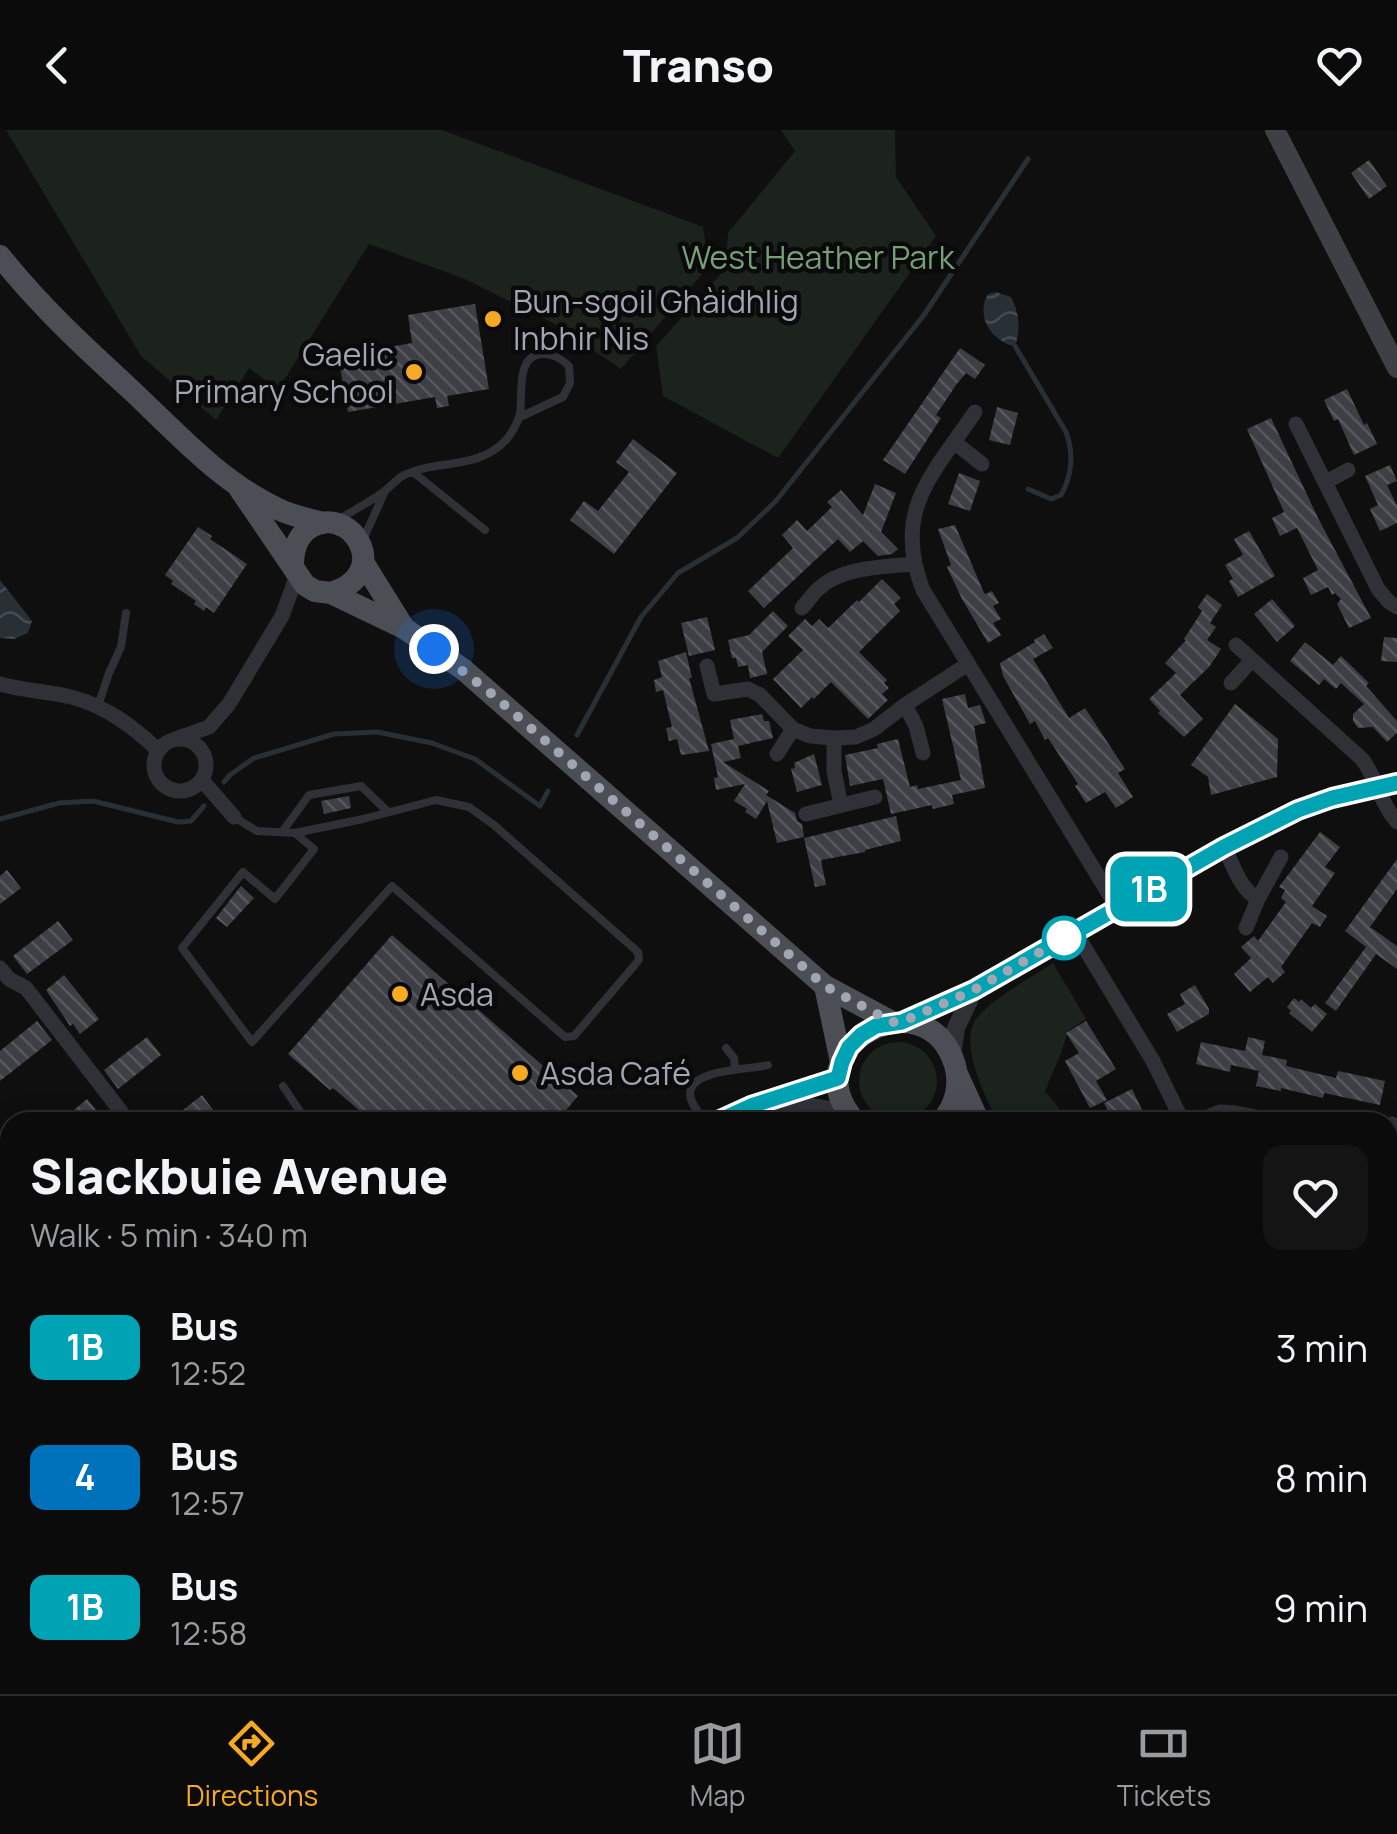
<!DOCTYPE html>
<html lang="en">
<head>
<meta charset="utf-8">
<style>
  :root { --surface:#0b0b0c; --page:#141415; --text:#f1f3f6; --muted:#9a9b9d; --line:#2b2b2d; --accent:#f6a922 }
  body { margin:0; font-family:Manrope,sans-serif; background:var(--page); color:var(--text); height:100vh; display:flex; flex-direction:column; font-size:38px; white-space:nowrap }
  * { box-sizing:border-box; margin:0 }
  p { font-size:32px; color:var(--muted) }
  .icon { flex:none; width:55px; height:55px; fill:none; stroke:currentColor; stroke-width:2; stroke-linecap:round; stroke-linejoin:round }
  .map { position:relative; flex:1; overflow:hidden }
  .drawer { position:absolute; left:0px; top:982px; width:1398px; height:582px; display:flex; flex-direction:column; background:var(--surface); border-radius:30px 30px 0 0; box-shadow:0 5px 25px #0003,0 0 0 2px var(--line) }
  .drawer>* { flex:none }
  .badge { padding:0 20px; border-radius:15px; font-size:35px; line-height:65px }
  .you { position:absolute; width:50px; height:50px; margin:-25px; border:8px solid #fff; border-radius:50%; background:#1a73e8; box-shadow:0 0 0 15px #1a73e833 }
  .map>.badge { position:absolute; translate:-50% -50%; box-shadow:0 0 0 5px #fff }
  .round { display:grid; place-items:center; flex:none; width:105px; height:105px; border-radius:20px; background:var(--page) }
  .summary { display:flex; align-items:center; justify-content:space-between; height:170px; padding:0 30px }
  h1 { font-size:48px; font-weight:800; line-height:75px }
  ul { padding:0; list-style:none }
  li { display:flex; align-items:center; gap:30px; height:130px; padding:0 30px }
  li div { flex:1 }
  li b { display:block; font-size:38px }
  li em { font-style:normal }
  li .badge { min-width:110px; font-weight:700; text-align:center }
  header { display:flex; justify-content:space-between; align-items:center; height:130px; padding:0 30px; background:var(--surface); font-size:45px; font-weight:800 }
  .dock { display:flex; justify-content:space-around; align-items:center; height:140px; border-top:2px solid var(--line); background:var(--surface); font-size:28px; color:var(--muted) }
  .dock a { display:grid; justify-items:center; gap:5px }
  .dock .current { color:var(--accent) }
  .map>svg:first-child { display:block }
  .green { fill:#1b231c }
  .water { fill:url(#water-waves) }
  .lines { fill:none; stroke-linecap:round; stroke-linejoin:round }
  .stream { stroke:#283036; stroke-width:5 }
  .building { fill:url(#building-back-hatch) }
  .service { stroke:#303136; stroke-width:8 }
  .minor { stroke:#303136; stroke-width:15 }
  .tertiary { stroke:#303136; stroke-width:18 }
  .secondary { stroke:#3e4046; stroke-width:20 }
  .primary { stroke:#4c4e55; stroke-width:22 }
  .line-casing { stroke:#fff; stroke-width:22 }
  .line { stroke:#00a3b4; stroke-width:15 }
  .walk { stroke:#a0a6b2; stroke-width:10; stroke-dasharray:0 18 }
  .poi-dot { fill:#f6a922; stroke:#0a0a0b; stroke-width:4 }
  .stop-dot { fill:#fff; stroke:#00a3b4; stroke-width:5 }
  .labels { text-anchor:middle; dominant-baseline:central; stroke-width:9; stroke-linejoin:round; paint-order:stroke }
  .park-label { font-size:32px; fill:#769e77; stroke:#0a0a0b }
  .poi-label { font-size:32px; fill:#a0a6b2; stroke:#0a0a0b; text-anchor:start }
</style>
</head>
<body>
<header><svg class="icon" aria-label="back" viewBox="0 0 24 24"><path d="M15 5l-7 7 7 7"/></svg>Transo<svg class="icon" aria-label="heart" viewBox="0 0 24 24"><path d="M12 20l-8-8c-3-5 5-10 8-4 3-6 11-1 8 4z"/></svg></header>
<div class="map">
<svg width="1397" height="1564" viewBox="0 0 1397 1564">
  <defs>
    <pattern id="water-waves" width="16" height="10" patternUnits="userSpaceOnUse" patternTransform="scale(2.5)"><rect width="16" height="10" fill="#283036"/><path d="M0 5q4-4 8 0t8 0" fill="none" stroke="#444b51"/></pattern>
    <pattern id="building-back-hatch" width="6" height="6" patternUnits="userSpaceOnUse" patternTransform="scale(2.5)"><rect width="6" height="6" fill="#3e3f44"/><path d="M-1 5l2 2M0 0l6 6M5-1l2 2" fill="none" stroke="#57585d"/></pattern>
  </defs>
  <rect width="100%" height="100%" fill="#0f0f10"/>
  <!-- green -->
  <path class="green" d="M6,0H442L703,97L708,129L706,139L621,239L553,193L465,149L369,114L278,260L249,238L216,290L141,226Z
    M781,0H895L896,47L936,106L778,328L663,266L656,216L726,138L728,103L795,21Z
    M1053,833L1086,889L1068,901L1061,923L1045,961L1070,992H998C986,968 958,913 976,889C991,869 1032,847 1053,833Z
    M859 951a39 39 0 1 1 78 0a39 39 0 1 1-78 0Z
    M1397,1365V1564H1274L1270,1555H1388V1401Z
    M137,1555H886L893,1564H136Z"/>
  <!-- water -->
  <path class="water" d="M996,162L1011,167C1019,182 1021,200 1015,216C992,212 975,186 988,164Z
    M0,450L32,491L28,503L14,509L0,508Z
    M0,1020L10,1034V1141L0,1136Z"/>
  <g class="lines">
    <!-- stream -->
    <path class="stream" d="M1015,216L1066,302C1074,323 1072,346 1061,365L1051,369L1028,359
      M577,605L641,487L678,443L737,408L775,372L924,185L1028,29
      M224,652L230,645L254,628L334,604L377,602L432,613L475,629L540,676L548,661
      M0,689L59,673L93,671L178,692L191,691L204,676
      M440,1555L447,1564"/>
  </g>
  <!-- building -->
  <path class="building" d="M1369,30L1387,56L1369,69L1351,43Z
    M475,174L489,259L447,266L449,276L437,278L435,267L348,282L338,226L412,213L408,185Z
    M960,218L985,235L975,249L966,243L956,255L936,285L941,288L905,344L883,330Z
    M1347,259L1364,295L1367,293L1377,314L1354,325L1338,289L1334,291L1324,270Z
    M997,277L1018,283L1010,315L989,310Z
    M1271,288L1318,388L1371,488L1349,498L1337,474L1341,469L1335,463L1332,465L1328,457L1311,465L1303,448L1318,440L1297,398L1280,406L1272,388L1284,382L1247,299Z
    M633,309L677,343L614,424L570,390L584,371L598,381L629,342L616,332Z
    M1390,335L1397,351L1387,355L1397,376V393L1380,401L1370,379L1378,375L1365,346Z
    M959,343L980,351L970,381L948,374Z
    M875,354L896,363L881,402L898,419L892,424L878,426L863,411L850,422L838,409L764,478L748,461L793,418L782,405L797,390L807,401L832,377L827,372L841,360L863,385Z
    M955,395L984,463L986,464L992,461L999,473L993,476L1001,489L993,493L1001,505L988,513L962,469L947,437L951,435L938,399Z
    M198,397L212,406L210,409L247,434L214,483L206,477L204,481L194,474L196,471L171,454L173,451L165,445Z
    M1249,401L1275,446L1238,467L1229,451L1233,449L1225,435L1243,425L1234,409Z
    M882,449L901,468L894,474L900,481L859,522L887,550L884,553L889,558L882,564L888,570L868,589L831,552L814,569L812,567L801,578L773,549L803,520L788,506L805,489L812,496L819,489L828,498L857,470L859,472Z
    M1207,464L1222,475L1210,493L1216,497L1207,510L1221,519L1209,537L1180,565L1203,589L1184,607L1158,583L1160,581L1149,569L1176,543L1165,533L1186,510L1184,509L1202,481L1198,477Z
    M1272,469L1295,496L1277,512L1254,484Z
    M773,481L788,496L762,522L767,544L750,548L748,535L738,537L736,528H732L728,510L749,505Z
    M707,487L715,520L689,526L681,493Z
    M1044,504L1053,518L1033,529L1069,588L1085,578L1125,639L1118,643L1133,667L1116,678L1105,662L1086,673L1075,656L1078,654L1048,608L1045,610L1035,591L1030,594L1003,546L1000,533L1035,512L1034,510Z
    M1384,507L1397,508V532L1381,531Z
    M1305,512L1333,535L1341,526L1369,553L1366,556L1397,591V603L1387,612L1373,597L1358,598L1353,591V584L1364,574L1341,553L1336,559L1324,549L1319,555L1290,531Z
    M686,522L692,548H689L709,621L681,625L677,609L669,611L666,598L672,597L663,560L656,562L654,550L662,547L658,531Z
    M965,564L968,578L980,575L986,593L974,596L985,658L952,665L954,674L933,679L932,675L891,684L883,649L850,656L845,625L878,618L877,614L898,609L910,657L917,655L918,659L961,650L942,569Z
    M1235,574L1278,609L1277,647L1211,665L1208,647L1191,635Z
    M762,584L764,591H769L773,608L738,616L741,628L723,632L769,661L766,665L795,683L797,691L802,694L804,707L777,713L767,671L756,689L745,682L747,679L734,671L745,654L716,660L714,648L718,647L711,614L734,609L730,590Z
    M814,624L822,655L797,662L791,639L795,638L794,633Z
    M349,666L351,678L324,684L321,671Z
    M896,686L901,711L865,720V722L821,730L826,755L815,757L804,708Z
    M1320,702L1340,717L1325,737L1335,743L1312,776L1327,786L1320,797L1312,793L1281,837L1285,842L1273,853L1268,847L1250,862L1234,844L1251,828L1241,817L1254,806L1258,811L1286,772L1281,768L1285,760L1279,757Z
    M1397,729V759L1370,797L1397,816V839L1376,824L1336,881L1325,873L1366,817L1345,801Z
    M7,740L21,758L0,774V746Z
    M241,756L254,768L227,797L216,788Z
    M58,791L73,810L27,844L13,826Z
    M392,805L578,966L556,992H373L333,958L330,960L288,924Z
    M64,845L99,889L80,904L73,894L70,896L46,860Z
    M1195,855L1209,879V884L1177,902L1167,884L1185,874L1180,864Z
    M1294,868L1299,872L1301,869L1311,878L1315,874L1327,884L1312,902L1289,883L1291,881L1287,877Z
    M37,891L52,910L0,951V921Z
    M1086,891L1116,939L1096,951L1107,970L1090,978L1065,931L1079,923L1066,903Z
    M147,907L161,925L118,959L104,940Z
    M1248,907L1265,911L1262,925L1287,930L1286,936L1336,948L1338,941L1385,951L1380,975L1324,963L1323,968L1281,958V961L1256,956L1259,941L1231,935L1230,942L1196,934L1201,912L1245,921Z
    M1132,959L1148,992H1113L1104,973Z
    M202,965L216,984L205,992H168Z
    M87,969L96,980L106,992H76L69,984Z"/>
  <g class="lines">
    <!-- service -->
    <path class="service" d="M413,342L485,400
      M340,389C355,379 372,371 386,360C392,355 397,349 404,345C438,329 477,340 505,311C511,305 518,292 520,284C523,266 515,226 542,224C553,223 562,229 569,236L570,253L563,267L520,287
      M362,412L385,361
      M98,576L109,543L121,517L126,483
      M234,687L257,701L295,703L363,689L436,670L469,677L494,695L638,822L639,830L574,906L565,907L392,756L252,912L182,818L243,742L275,769L314,719L295,703
      M282,702L309,665L361,656L387,681
      M726,918L734,928L735,938
      M283,956L307,992
      M706,992C701,985 690,974 690,964C690,938 752,940 768,935
      M1209,1555L1213,1564
      M1146,1564L1147,1555"/>
    <!-- minor -->
    <path class="minor" d="M975,282C932,345 892,381 923,460L1117,777
      M1296,294L1378,459L1389,472L1397,477
      M954,312L982,334
      M1326,352L1348,340
      M802,478C807,472 812,465 818,459C842,437 882,437 913,434
      M1236,515L1362,629C1377,648 1380,673 1397,692
      M707,536L714,564L748,559L760,565L793,599L810,606L834,608L856,607L874,599L905,575L968,534
      M1231,553L1252,530
      M0,554C23,561 47,561 71,567C106,576 132,596 158,620
      M905,575L916,596L923,623
      M834,608V641L841,675
      M154 635a26 26 0 1 1 52 0a26 26 0 1 1-52 0Z
      M175,609L209,597L229,574L282,486L297,445
      M777,624L793,599
      M202,650L234,687
      M806,684L875,667
      M1224,717C1233,735 1240,759 1258,769
      M1246,798L1258,769L1281,727
      M1075,802L1153,931L1183,992
      M0,838L9,849L26,858L129,992
      M1195,992L1220,982L1235,983L1281,992
      M1388,1018L1392,994
      M0,1353L10,1369
      M35,1564L37,1555"/>
    <!-- tertiary -->
    <path class="tertiary" d="M902,892L974,860L1224,717L1298,680L1332,668L1397,653
      M952,926L956,898L974,860
      M775,971L847,983
      M716,992L751,976L838,948
      M0,1178L10,1182"/>
    <!-- secondary -->
    <path class="secondary" d="M1275,0L1397,238"/>
    <!-- primary -->
    <path class="primary" d="M0,126C39,175 83,216 129,258C177,303 219,351 278,379C292,386 308,389 323,393
      M239,358L305,455L315,461L331,463L404,498L464,540L825,856L892,892
      M363,432L404,498
      M293,435C293,421 296,408 308,399C349,370 396,443 331,463
      M825,856L841,932
      M958,946L979,992
      M856,992C788,919 926,842 955,935C961,956 955,977 941,992
      M1251,1555L1255,1564"/>
  </g>
  <g class="lines">
    <defs>
      <path id="line" d="M716,992L751,976L838,948L842,932L849,917L861,905L876,896L902,892L974,860L1224,717L1298,680L1332,668L1397,653"/>
    </defs>
    <!-- line casing -->
    <use href="#line" class="line-casing"/>
    <!-- line -->
    <use href="#line" class="line"/>
    <!-- walk -->
    <path class="walk" d="M434,519L492,564L825,856L892,892H902L974,860L1075,802L1064,808"/>
  </g>
  <!-- markers -->
  <g class="poi-dot">
    <circle cx="493" cy="189" r="10"/>
    <circle cx="414" cy="242" r="10"/>
    <circle cx="400" cy="864" r="10"/>
    <circle cx="520" cy="943" r="10"/>
  </g>
  <circle class="stop-dot" cx="1064" cy="808" r="20"/>
  <g class="labels">
    <!-- park labels -->
    <g class="park-label">
      <text x="818" y="127">West Heather Park</text>
    </g>
    <!-- poi labels -->
    <g class="poi-label">
      <text x="513" y="171">Bun-sgoil Ghàidhlig<tspan x="513" dy="37">Inbhir Nis</tspan></text>
      <text x="394" y="224" text-anchor="end">Gaelic<tspan x="394" dy="37">Primary School</tspan></text>
      <text x="420" y="864">Asda</text>
      <text x="540" y="943">Asda Café</text>
    </g>
  </g>
</svg>
<div class="you" style="left:434px;top:519px"></div>
<b class="badge" style="left:1149px;top:759px;background:#00a3b4;color:#fff">1B</b>
<section class="drawer">
<div class="summary"><div><h1>Slackbuie Avenue</h1><p>Walk · 5 min · 340 m</p></div><a class="round"><svg class="icon" aria-label="heart" viewBox="0 0 24 24"><path d="M12 20l-8-8c-3-5 5-10 8-4 3-6 11-1 8 4z"/></svg></a></div>
<ul>
<li><span class="badge" style="background:#00a3b4;color:#fff">1B</span><div><b>Bus</b><p>12:52</p></div><em>3 min</em></li>
<li><span class="badge" style="background:#0072bc;color:#fff">4</span><div><b>Bus</b><p>12:57</p></div><em>8 min</em></li>
<li><span class="badge" style="background:#00a3b4;color:#fff">1B</span><div><b>Bus</b><p>12:58</p></div><em>9 min</em></li>
</ul>
</section>
</div>
<nav class="dock">
<a class="current"><svg class="icon" aria-label="directions" viewBox="0 0 24 24"><path d="M12 3l9 9-9 9-9-9zM9 14v-3h6M13 9l2 2-2 2"/></svg>Directions</a>
<a><svg class="icon" aria-label="map" viewBox="0 0 24 24"><path d="M3 6l6-2 6 2 6-2v14l-6 2-6-2-6 2zM9 4v14M15 6v14"/></svg>Map</a>
<a><svg class="icon" aria-label="tickets" viewBox="0 0 24 24"><path d="M3 7h18v10H3zM15 7v10"/></svg>Tickets</a>
</nav>
</body>
</html>
